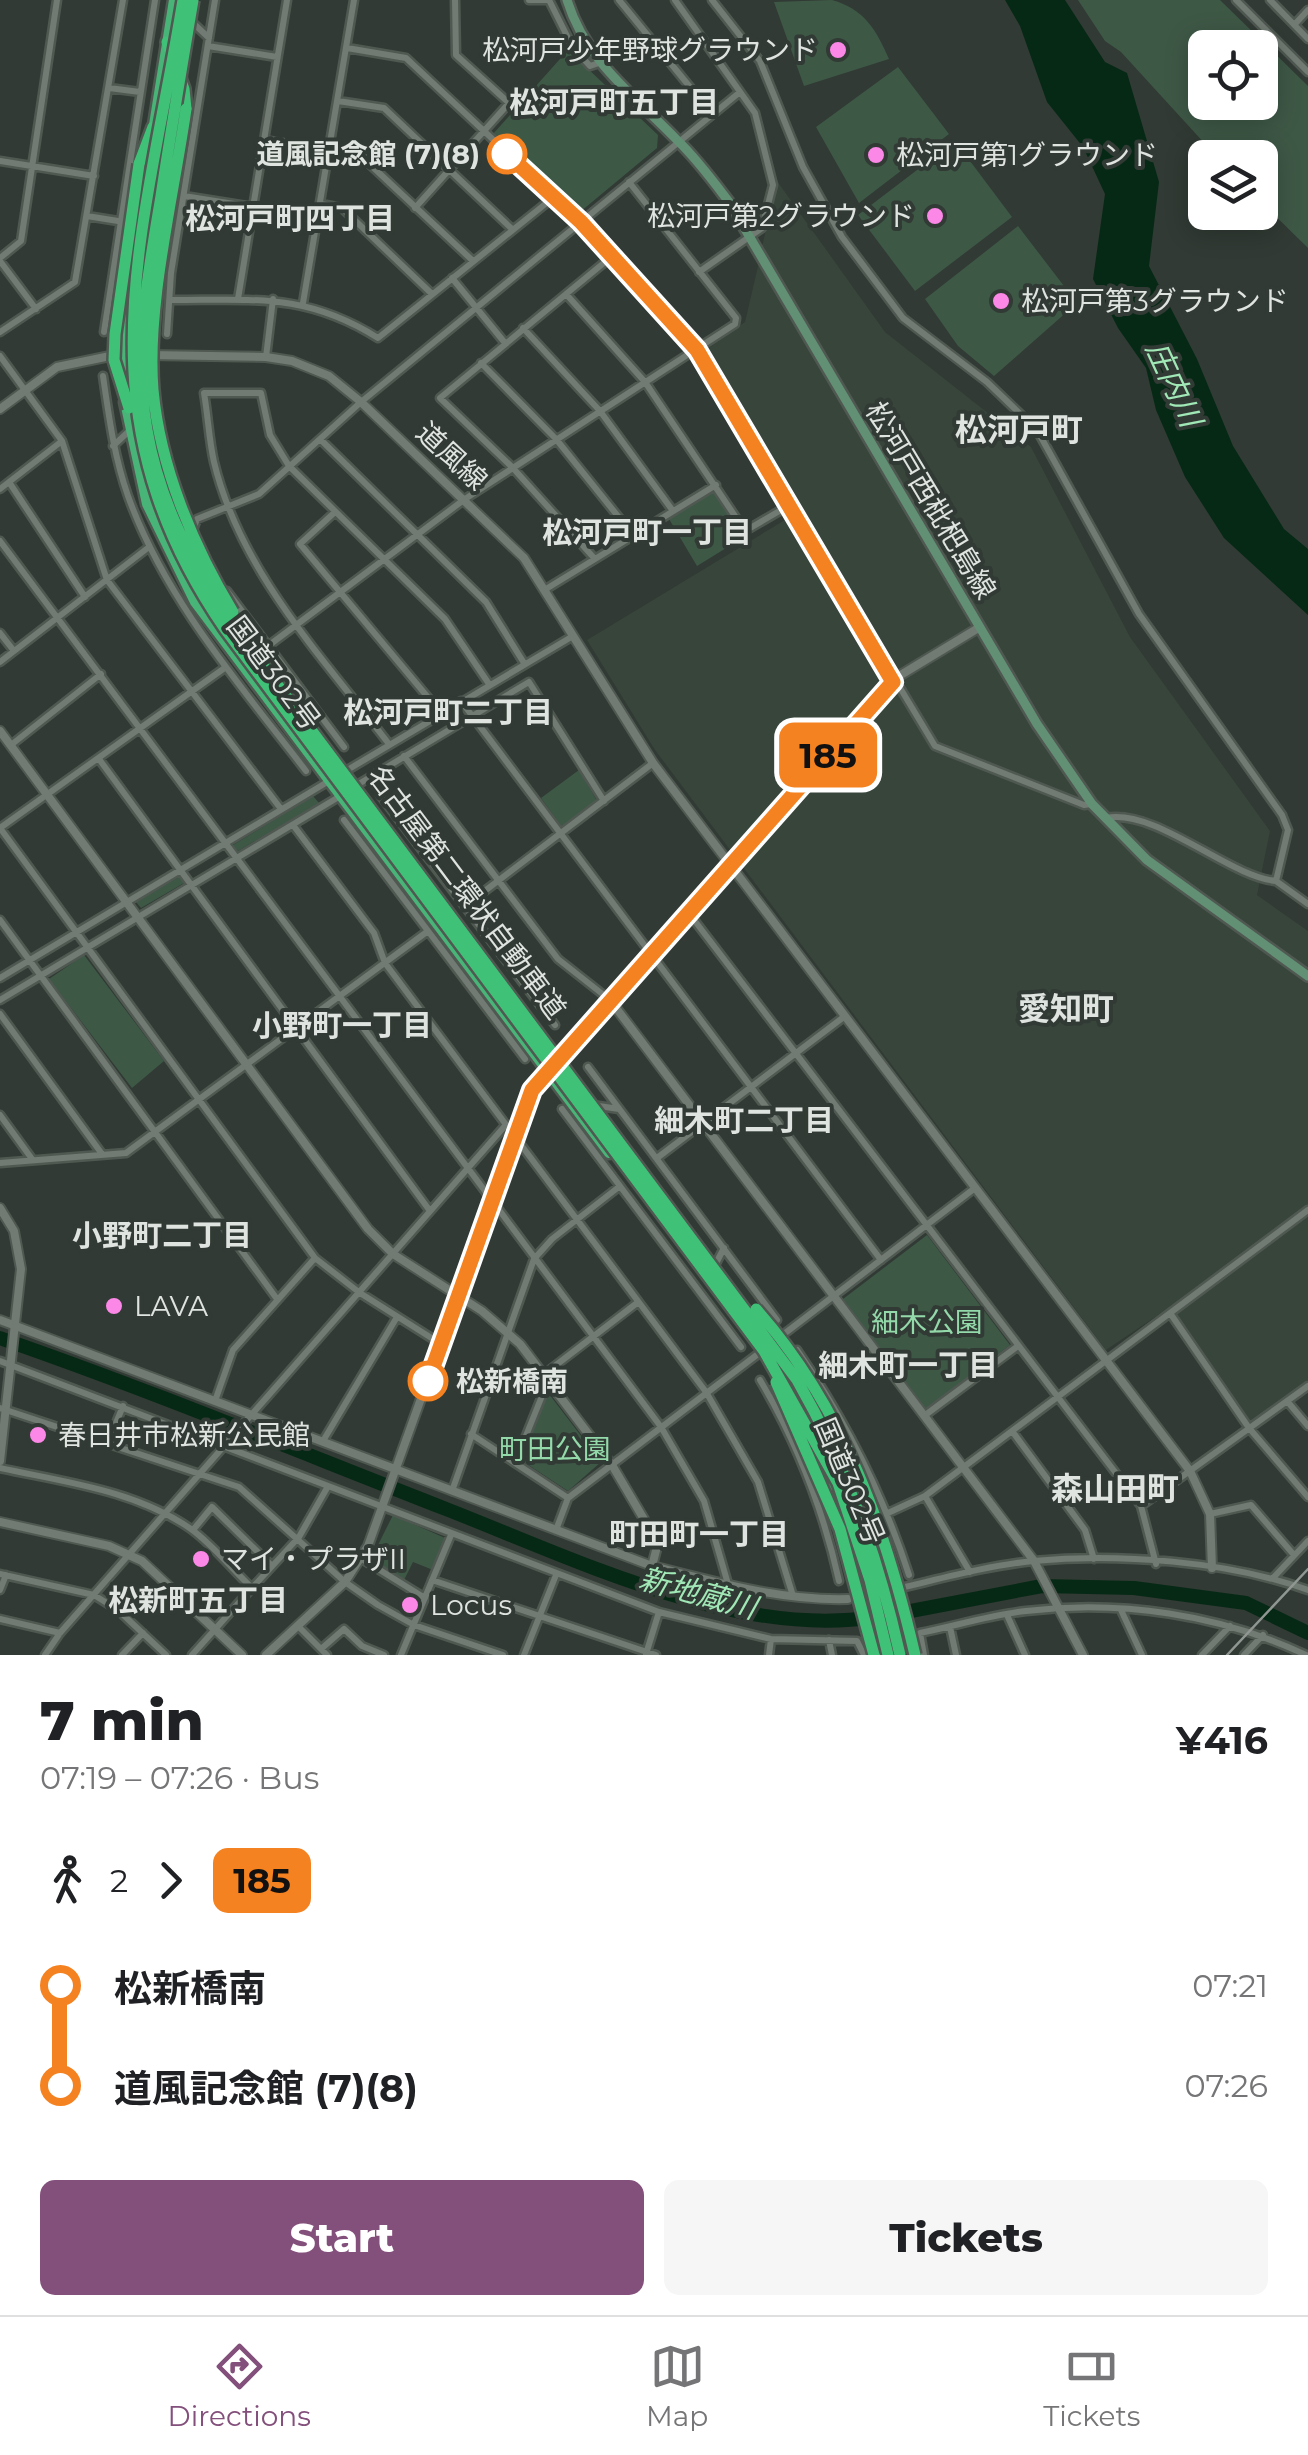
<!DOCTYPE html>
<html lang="en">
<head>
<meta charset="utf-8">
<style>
  :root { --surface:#fff; --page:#f6f6f6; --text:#202124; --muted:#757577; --line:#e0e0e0; --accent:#834f7b }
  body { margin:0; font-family:Montserrat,"Noto Sans JP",sans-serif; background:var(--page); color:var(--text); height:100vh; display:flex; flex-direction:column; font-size:38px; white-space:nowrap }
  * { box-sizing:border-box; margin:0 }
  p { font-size:32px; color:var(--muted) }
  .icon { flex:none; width:55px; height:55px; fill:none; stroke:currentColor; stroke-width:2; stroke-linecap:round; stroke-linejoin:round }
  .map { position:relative; height:1655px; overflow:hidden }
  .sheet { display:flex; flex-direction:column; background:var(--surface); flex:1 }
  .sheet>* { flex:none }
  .badge { padding:0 20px; border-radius:15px; font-size:35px; line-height:65px }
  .controls { position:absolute; left:1188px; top:30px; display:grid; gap:20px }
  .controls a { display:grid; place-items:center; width:90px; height:90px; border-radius:15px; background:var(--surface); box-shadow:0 5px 25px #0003; font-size:50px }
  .map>.badge { position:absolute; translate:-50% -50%; box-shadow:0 0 0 5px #fff }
  .legs { display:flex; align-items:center; gap:15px; height:110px; padding:0 40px; font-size:32px }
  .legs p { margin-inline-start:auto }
  .summary { display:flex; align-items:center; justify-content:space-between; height:170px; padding:0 40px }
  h1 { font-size:55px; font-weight:800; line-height:75px }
  .button { display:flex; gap:20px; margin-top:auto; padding:20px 40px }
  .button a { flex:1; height:115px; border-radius:15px; background:var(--accent); color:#fff; font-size:40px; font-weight:800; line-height:115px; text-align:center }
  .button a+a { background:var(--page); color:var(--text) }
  ul { padding:0 40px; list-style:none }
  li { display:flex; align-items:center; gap:35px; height:100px; font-size:38px }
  li i { display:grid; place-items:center; width:15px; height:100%; margin:0 12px; background:currentColor }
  li i::after { content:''; width:25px; height:25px; margin:-12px; border:8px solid; border-radius:50%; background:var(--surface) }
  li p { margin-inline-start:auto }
  li:first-child i { background:linear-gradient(#0000 50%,currentColor 0) }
  li:last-child i { background:linear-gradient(currentColor 50%,#0000 0) }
  .menu { display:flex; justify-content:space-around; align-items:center; height:140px; border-top:2px solid var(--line); background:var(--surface); font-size:28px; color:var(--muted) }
  .menu a { display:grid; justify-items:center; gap:5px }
  .menu .active { color:var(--accent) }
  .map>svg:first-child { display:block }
  .built { fill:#37453b }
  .green { fill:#3e5846; fill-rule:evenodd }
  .water { fill:#062915 }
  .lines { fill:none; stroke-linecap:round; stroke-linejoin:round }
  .river { stroke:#062915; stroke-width:14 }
  .minor-casing { stroke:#505852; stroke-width:11 }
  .tertiary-casing { stroke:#505852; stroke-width:12 }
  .secondary-casing { stroke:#505852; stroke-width:14 }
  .trunk-casing { stroke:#505852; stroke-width:15 }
  .motorway-casing { stroke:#505852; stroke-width:16 }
  .minor { stroke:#717a73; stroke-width:6 }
  .tertiary { stroke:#717a73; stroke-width:8 }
  .secondary { stroke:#629074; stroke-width:9 }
  .trunk { stroke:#49b477; stroke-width:10 }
  .motorway { stroke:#3fc278; stroke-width:11 }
  .rail { stroke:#909792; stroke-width:2.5 }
  .motorway-bridge-casing { stroke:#505852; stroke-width:16; stroke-linecap:butt }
  .motorway-bridge { stroke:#3fc278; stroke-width:11 }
  .line-1-casing { stroke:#fff; stroke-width:22 }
  .line-1 { stroke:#f58220; stroke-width:15 }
  .poi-dot { fill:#fb87e6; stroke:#313a34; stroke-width:4 }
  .stop-1-dot { fill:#fff; stroke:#f58220; stroke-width:5 }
  .labels { text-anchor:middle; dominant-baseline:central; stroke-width:8; stroke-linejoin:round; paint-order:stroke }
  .poi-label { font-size:28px; fill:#dfe4e0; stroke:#313a34; text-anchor:start }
  .stop-label { font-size:28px; font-weight:bold; fill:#dfe4e0; stroke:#313a34; text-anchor:end }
  .street-label { font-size:28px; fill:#dfe4e0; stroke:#313a34 }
  .park-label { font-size:28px; fill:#93d9aa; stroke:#313a34 }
  .neighbourhood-label { font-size:30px; font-weight:bold; fill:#dfe4e0; stroke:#313a34 }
  .water-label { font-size:30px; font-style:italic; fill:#a1e8b7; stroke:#313a34 }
  .quarter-label { font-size:32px; font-weight:bold; fill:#dfe4e0; stroke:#313a34 }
</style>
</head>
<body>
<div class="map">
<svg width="1308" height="1655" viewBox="0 0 1308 1655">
  <rect width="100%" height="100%" fill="#313a34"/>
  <!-- built -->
  <path class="built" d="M777,181L885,332L1031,447L1130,637L1270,831L1257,895L1308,931V1380L1250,1422L1170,1307L1106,1350L655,750L587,640L798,512L703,352L745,322L759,262L768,257L762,247Z"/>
  <!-- green -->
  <path class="green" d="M832,0C864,9 876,29 889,59L804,86L774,2Z
    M1078,0H1220L1308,86V248L1260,201V158L1217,157L1121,52L1105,41ZM1205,48H1260V102H1205Z
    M568,50L658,135L657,148L580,212L493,134Z
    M898,67L949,134L859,203L816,127Z
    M955,141L1012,217L915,291L858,215Z
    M1018,226L1077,303L994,376L958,346L925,299Z
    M714,491L744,537L697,566L669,519Z
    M579,770L597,801L562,827L541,798Z
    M313,796L319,803L238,851L233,845Z
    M179,877L184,883L141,908L136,902Z
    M84,955L164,1061L132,1088L49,979Z
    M927,1235L1010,1345L925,1410L843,1299Z
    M549,1394L601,1462L568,1491L521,1460L544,1395Z
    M393,1515L445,1538L433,1570L413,1562L404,1580L371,1559Z"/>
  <!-- water -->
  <path class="water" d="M1005,0H1065L1105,62L1127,73L1159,182L1149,266L1197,359L1233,446L1284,529L1308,549V615L1224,538L1185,477L1156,410L1146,368L1118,328L1093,279L1105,194L1083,147L1047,102L1020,26Z"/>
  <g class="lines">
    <!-- river -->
    <path class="river" d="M0,1338C150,1390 297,1451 446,1509C572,1558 736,1639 874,1617
      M895,1614L1042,1586L1134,1588L1246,1603L1308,1633"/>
    <defs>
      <path id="minor" d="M529,0H549L572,46L590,66L599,63
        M619,0L712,114
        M675,0L755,113L773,185L762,228L699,272
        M712,0L760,61L803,167L842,237L903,318L987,382L1037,430L1139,614L1282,815L1288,830L1276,881L1308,904
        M1236,0L1308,72
        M1270,0L1308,39
        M192,22L209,38
        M1295,24L1308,10
        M208,46L277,57
        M347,48L406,58L581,222L697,350L935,746L1084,805L1091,804
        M109,88L140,92
        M338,101L384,108L513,230
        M264,140L361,156L473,261
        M0,161L94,176
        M184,196L253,207
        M321,204L342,208L432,294
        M415,208L509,103L456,55L455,0
        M87,216L118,221
        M0,258L21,241L57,0
        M0,261L36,309
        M452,278L505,343
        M566,294L645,382L745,531L788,506
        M238,299L287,0
        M173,300C255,300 306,293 378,338L554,197
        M303,303L354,0
        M523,328L600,411L673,511
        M0,332L75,282L123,0
        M104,332L155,0
        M167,334L171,273L215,0
        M0,356L62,441L107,580L281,809
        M266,357L273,299
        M481,363L556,439L633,535
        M103,376C109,417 114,456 128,496C165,599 240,685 306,771
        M320,439L486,602L524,663
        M113,446L128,432
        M9,482L85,597
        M0,489L62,441
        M335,512L300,544L441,713
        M194,527L197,519L259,494L361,402L740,92
        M0,541L661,1427L704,1501L728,1584
        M595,559L512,467L440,398L611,257
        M546,589L716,485
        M227,591L344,747
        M0,633L14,651
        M268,646L465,499L735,324L736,318L629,182
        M0,662L149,547
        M461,701L881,1260
        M389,744C323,658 240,571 214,462C209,440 208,416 204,393H261L270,435L289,466L445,619L489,684
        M11,745L101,674
        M404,756L558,959L610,1000
        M99,759L430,1211
        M344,772L573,636
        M352,788L529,682L604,801
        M380,795L555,1025
        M1106,818C1156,808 1229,877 1276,881
        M344,820L525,1059
        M293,825L374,933L385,963L706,1392L758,1482L793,1596
        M0,828L315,1258L360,1293L441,1344
        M0,828L226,667
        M465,906L653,763
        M688,912L1141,1506L1156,1564
        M0,920L277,1299
        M0,978L329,781
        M0,1000L342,795
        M0,1014L102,1154
        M588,1067L777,1320
        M592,1105L619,1109
        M562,1109L741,1347
        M0,1115L32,1159
        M657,1158L845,1016
        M0,1163L126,1153L428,931
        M713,1269L724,1248
        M1170,1313L1249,1428L1308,1497
        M780,1337L975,1188
        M797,1350C846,1421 883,1494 909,1575
        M0,1361L659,1612L771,1639L857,1641L864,1655
        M543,1375L637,1303
        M760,1380C798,1444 823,1509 839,1581
        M215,1401L233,1350L315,1258
        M1287,1401L1308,1426
        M0,1408L239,1487L345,1582L378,1605L414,1625L503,1655
        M924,1416L1018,1346
        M1012,1431L1085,1530L1094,1559
        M471,1434L568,1498
        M323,1441L397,1317
        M107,1445L123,1406
        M515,1463L548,1381
        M0,1468C64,1482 135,1490 191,1529C213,1545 232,1569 252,1588L192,1655
        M452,1491L534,1259L552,1239L620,1186
        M925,1496L970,1572
        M1141,1506L1308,1386
        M888,1513L925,1496L1308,1210
        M1210,1514L1251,1505L1294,1555
        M193,1530L212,1507L272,1566
        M556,1530L568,1498L762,1351
        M362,1559L425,1598
        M0,1574L94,1595L118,1610L166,1655
        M1273,1578L1308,1541
        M432,1580L656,1655
        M252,1588L299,1537L327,1488
        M0,1590L6,1575
        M859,1597C917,1586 975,1567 1033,1561C1118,1553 1228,1561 1308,1590
        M1121,1610L1142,1655
        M1007,1615L1025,1655
        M0,1619L60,1633
        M298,1626L327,1655
        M950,1627L956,1655
        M829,1640L832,1655
        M321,1649L344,1629L362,1646L384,1655
        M646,1654L659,1612
        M45,1655L60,1633L504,1127
        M122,1655L143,1633
        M401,1655L451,1535
        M524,1655L556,1575
        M769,1655L771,1639
        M924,1655L920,1633C955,1626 990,1615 1026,1611C1120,1600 1220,1614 1306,1655
        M1202,1655L1230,1626
        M1244,1655L1263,1635"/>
      <path id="tertiary" d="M149,355L266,357L292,361L329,376L361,402L524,558L653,763L1190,1471L1210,1514L1212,1568
        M0,409L57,367L115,355
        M0,731L368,1229L393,1254L482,1311L520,1344L612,1465L658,1543L652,1566
        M610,1000L1034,1561L1083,1655
        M0,1208L14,1231L21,1269L0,1461
        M0,1320L652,1566C716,1582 781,1601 848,1599
        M0,1522L109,1546L142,1561L242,1655
        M266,1655L345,1582L368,1546L532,1090L899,676L980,627"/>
      <path id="secondary" d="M567,0C586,62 635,96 678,141C697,159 713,181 729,202L1037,724L1092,804L1147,860L1308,976"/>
      <path id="trunk" d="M123,380L128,287L174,0
        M125,402L147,504L195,602L609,1153
        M822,1463L842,1512
        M869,1600L882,1655"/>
      <path id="motorway" d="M167,42L184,89L186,109
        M139,164L153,127"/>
    </defs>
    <!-- minor casing -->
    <use href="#minor" class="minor-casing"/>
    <!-- tertiary casing -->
    <use href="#tertiary" class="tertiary-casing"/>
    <!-- secondary casing -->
    <use href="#secondary" class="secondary-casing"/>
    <!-- trunk casing -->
    <use href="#trunk" class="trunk-casing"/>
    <!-- motorway casing -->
    <use href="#motorway" class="motorway-casing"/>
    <!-- minor -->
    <use href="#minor" class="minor"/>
    <!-- tertiary -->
    <use href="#tertiary" class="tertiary"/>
    <!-- secondary -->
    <use href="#secondary" class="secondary"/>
    <!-- trunk -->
    <use href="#trunk" class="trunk"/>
    <!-- motorway -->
    <use href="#motorway" class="motorway"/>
    <!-- rail -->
    <path class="rail" d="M1227,1655L1308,1569"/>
    <defs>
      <path id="motorway-bridge" d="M183,0C144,237 76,412 225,629L764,1351L838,1483L870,1580L888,1655
        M193,0C182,65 171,130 161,196C148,274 133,351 147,430C159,501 192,564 232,624L797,1380C847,1467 878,1557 900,1655
        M186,109C174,194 146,306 153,390C160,467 193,546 233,612
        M129,408L114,360L115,334L139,164
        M756,1309C844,1408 885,1527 915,1655
        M776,1382L840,1529L874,1655"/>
    </defs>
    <!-- motorway-bridge casing -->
    <use href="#motorway-bridge" class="motorway-bridge-casing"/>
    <!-- motorway-bridge -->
    <use href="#motorway-bridge" class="motorway-bridge"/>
  </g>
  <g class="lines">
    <defs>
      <path id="line-1" d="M428,1381L532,1090L893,682L697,350L581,222L507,154"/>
    </defs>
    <!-- line-1 casing -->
    <use href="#line-1" class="line-1-casing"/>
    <!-- line-1 -->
    <use href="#line-1" class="line-1"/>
  </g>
  <!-- markers -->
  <g class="poi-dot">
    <circle cx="838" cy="50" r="10"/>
    <circle cx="876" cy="155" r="10"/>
    <circle cx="935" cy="216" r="10"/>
    <circle cx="1001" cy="301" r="10"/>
    <circle cx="114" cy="1306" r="10"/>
    <circle cx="38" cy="1435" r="10"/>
    <circle cx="201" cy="1559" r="10"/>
    <circle cx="410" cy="1605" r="10"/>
  </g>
  <g class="stop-1-dot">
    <circle cx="507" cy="154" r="18"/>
    <circle cx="428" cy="1381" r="18"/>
  </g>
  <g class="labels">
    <!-- poi labels -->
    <g class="poi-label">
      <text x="818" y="50" text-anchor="end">松河戸少年野球グラウンド</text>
      <text x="896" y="155">松河戸第1グラウンド</text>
      <text x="915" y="216" text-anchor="end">松河戸第2グラウンド</text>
      <text x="1021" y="301">松河戸第3グラウンド</text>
      <text x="134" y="1306">LAVA</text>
      <text x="58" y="1435">春日井市松新公民館</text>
      <text x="221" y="1559">マイ・プラザII</text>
      <text x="430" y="1605">Locus</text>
    </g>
    <!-- stop labels -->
    <g class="stop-label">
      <text x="480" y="154">道風記念館 (7)(8)</text>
      <text x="456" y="1381" text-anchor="start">松新橋南</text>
    </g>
    <!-- street labels -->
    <g class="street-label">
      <text transform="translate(452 456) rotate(43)">道風線</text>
      <text transform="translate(931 500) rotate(59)">松河戸西枇杷島線</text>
      <text transform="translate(274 673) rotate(53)">国道302号</text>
      <text transform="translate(467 892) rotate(53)">名古屋第二環状自動車道</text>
      <text transform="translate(850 1481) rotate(67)">国道302号</text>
    </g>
    <!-- park labels -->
    <g class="park-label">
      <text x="927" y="1322">細木公園</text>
      <text x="555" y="1449">町田公園</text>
    </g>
    <!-- neighbourhood labels -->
    <g class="neighbourhood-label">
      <text x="614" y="102">松河戸町五丁目</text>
      <text x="290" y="218">松河戸町四丁目</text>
      <text x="647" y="532">松河戸町一丁目</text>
      <text x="448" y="712">松河戸町二丁目</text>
      <text x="342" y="1025">小野町一丁目</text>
      <text x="744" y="1120">細木町二丁目</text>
      <text x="162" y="1235">小野町二丁目</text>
      <text x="908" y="1365">細木町一丁目</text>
      <text x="699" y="1534">町田町一丁目</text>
      <text x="198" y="1600">松新町五丁目</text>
    </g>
    <!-- water labels -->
    <g class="water-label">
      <text transform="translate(1174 384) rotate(65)">庄内川</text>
      <text transform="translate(698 1593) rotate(15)">新地蔵川</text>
    </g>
    <!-- quarter labels -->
    <g class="quarter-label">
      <text x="1019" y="429">松河戸町</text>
      <text x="1066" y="1008">愛知町</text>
      <text x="1115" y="1488">森山田町</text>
    </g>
  </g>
</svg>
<div class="controls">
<a><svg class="icon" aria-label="locate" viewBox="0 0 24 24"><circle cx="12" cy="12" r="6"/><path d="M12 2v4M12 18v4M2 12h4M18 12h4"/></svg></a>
<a><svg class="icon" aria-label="layers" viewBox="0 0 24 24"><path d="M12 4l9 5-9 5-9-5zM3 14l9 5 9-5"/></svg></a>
</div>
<b class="badge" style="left:828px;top:755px;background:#f58220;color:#111">185</b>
</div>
<section class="sheet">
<div class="summary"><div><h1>7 min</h1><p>07:19 – 07:26 · Bus</p></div><b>¥416</b></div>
<div class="legs"><svg class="icon" aria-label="walk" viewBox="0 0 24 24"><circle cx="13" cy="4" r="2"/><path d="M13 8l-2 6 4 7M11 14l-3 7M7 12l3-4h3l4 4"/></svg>2<svg class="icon" aria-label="forward" viewBox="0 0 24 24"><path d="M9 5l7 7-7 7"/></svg><b class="badge" style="background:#f58220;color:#111">185</b></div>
<ul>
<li><i style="color:#f58220"></i><b>松新橋南</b><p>07:21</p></li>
<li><i style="color:#f58220"></i><b>道風記念館 (7)(8)</b><p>07:26</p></li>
</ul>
<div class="button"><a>Start</a><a>Tickets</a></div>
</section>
<nav class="menu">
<a class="active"><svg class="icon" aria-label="directions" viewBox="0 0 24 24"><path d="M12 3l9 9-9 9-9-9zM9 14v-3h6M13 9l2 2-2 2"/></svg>Directions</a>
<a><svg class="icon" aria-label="map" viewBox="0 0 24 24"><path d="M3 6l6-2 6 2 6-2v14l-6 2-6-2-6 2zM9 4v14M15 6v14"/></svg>Map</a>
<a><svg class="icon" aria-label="tickets" viewBox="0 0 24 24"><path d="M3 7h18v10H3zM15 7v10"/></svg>Tickets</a>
</nav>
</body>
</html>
